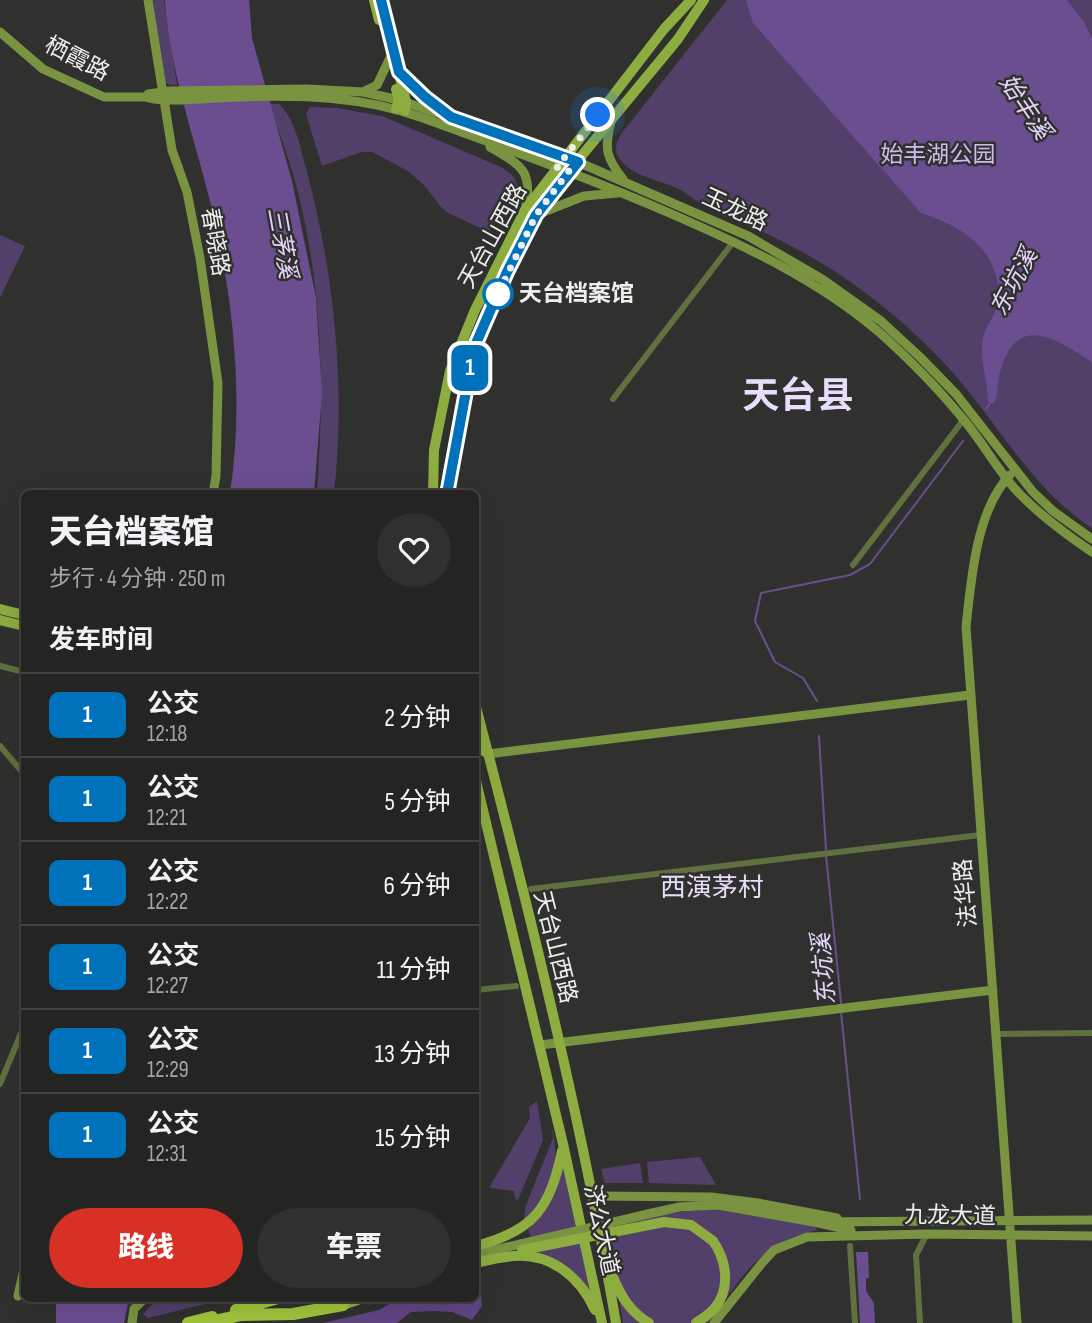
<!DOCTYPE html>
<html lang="zh">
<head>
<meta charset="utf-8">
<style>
  :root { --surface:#242522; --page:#30312f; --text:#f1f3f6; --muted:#a3a5a5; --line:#414240; --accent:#d93025 }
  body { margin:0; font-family:"Sofia Sans Condensed","Noto Sans SC",sans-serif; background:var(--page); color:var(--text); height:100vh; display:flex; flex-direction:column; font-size:26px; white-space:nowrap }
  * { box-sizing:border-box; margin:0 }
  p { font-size:23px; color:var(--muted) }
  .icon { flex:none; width:38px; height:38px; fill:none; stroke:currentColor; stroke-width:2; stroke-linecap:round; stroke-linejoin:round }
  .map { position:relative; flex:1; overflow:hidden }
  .details { position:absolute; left:21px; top:490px; width:458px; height:812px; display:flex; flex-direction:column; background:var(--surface); border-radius:10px; box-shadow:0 7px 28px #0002,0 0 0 2px var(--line) }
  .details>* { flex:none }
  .badge { padding:0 14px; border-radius:10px; font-size:24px; line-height:46px }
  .you { position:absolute; width:35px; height:35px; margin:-18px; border:5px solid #fff; border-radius:50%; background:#1a73e8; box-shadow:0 0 0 10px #1a73e833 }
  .map>.badge { position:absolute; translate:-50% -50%; box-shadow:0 0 0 4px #fff }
  h2 { padding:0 28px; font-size:26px; line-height:63px }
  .round { display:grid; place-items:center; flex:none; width:74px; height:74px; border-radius:37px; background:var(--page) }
  .head { display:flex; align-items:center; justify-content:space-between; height:119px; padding:0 28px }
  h1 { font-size:33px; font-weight:800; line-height:52px }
  .button { display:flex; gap:14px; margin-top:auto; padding:14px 28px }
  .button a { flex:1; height:80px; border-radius:42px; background:var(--accent); color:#fff; font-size:28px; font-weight:800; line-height:80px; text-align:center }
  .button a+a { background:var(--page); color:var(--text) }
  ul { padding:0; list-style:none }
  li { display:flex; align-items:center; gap:21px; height:84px; padding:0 28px; border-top:2px solid var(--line) }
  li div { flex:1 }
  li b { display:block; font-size:26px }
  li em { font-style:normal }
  li .badge { min-width:77px; font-weight:700; text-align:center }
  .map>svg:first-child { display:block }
  .green { fill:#52406b }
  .forest { fill:#614585 }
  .water { fill:#6a4e8f }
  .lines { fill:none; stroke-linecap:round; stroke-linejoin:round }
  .stream { stroke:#6a4e8f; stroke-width:2 }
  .street { stroke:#60703e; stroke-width:6 }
  .secondary { stroke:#7a9341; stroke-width:9 }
  .primary { stroke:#8ead40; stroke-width:10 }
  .highway { stroke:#a0c53d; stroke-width:12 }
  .secondary-bridge { stroke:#7a9341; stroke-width:9 }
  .primary-bridge { stroke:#8ead40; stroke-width:10 }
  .line-casing { stroke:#fff; stroke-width:16 }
  .line { stroke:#0072bc; stroke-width:10 }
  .walk { stroke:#eeefed; stroke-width:7; stroke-dasharray:0 12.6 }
  .stop-dot { fill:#fff; stroke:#0072bc; stroke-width:3.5 }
  .labels { text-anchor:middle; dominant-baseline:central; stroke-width:5; stroke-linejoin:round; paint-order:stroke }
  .street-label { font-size:23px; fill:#eeefed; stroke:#30312e }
  .park-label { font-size:23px; fill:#d0baf2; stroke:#30312e }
  .stop-label { font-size:23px; font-weight:bold; fill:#eeefed; stroke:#30312e; text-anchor:start }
  .water-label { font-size:24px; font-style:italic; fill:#e3d4fb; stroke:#30312e }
  .quarter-label { font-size:26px; fill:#e8ddfa; stroke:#30312e }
  .town-label { font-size:37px; font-weight:bold; fill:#e8ddfa; stroke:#30312e }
</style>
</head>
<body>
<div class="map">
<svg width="1092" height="1323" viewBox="0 0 1092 1323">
  <rect width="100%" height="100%" fill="#30312e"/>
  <!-- green -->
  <path class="green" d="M153,0H164L177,85H170L163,81Z
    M727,0H1092V528C1039,494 1004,435 965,387C925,338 866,288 811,257C774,236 735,219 697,201C691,198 685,192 679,189C661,180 631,177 619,158C613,149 617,142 621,134Z
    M269,104H279C296,120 300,147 306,168C334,273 346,385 334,493H317C324,396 323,296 300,201C293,168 280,136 269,104Z
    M310,107L337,108L382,116L503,168L514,177L517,186L489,232L448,213L441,207L424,185L408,171L372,152H361L322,166L306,114Z
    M0,235L25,246L0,298Z
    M537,1101L543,1140L518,1200L515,1199L514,1191L489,1188L530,1118L529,1107Z
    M552,1127C557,1147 557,1170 549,1190C545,1200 535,1209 528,1218H524L526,1205L553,1138Z
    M700,1157L716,1185L649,1183L647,1162Z
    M640,1163L643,1183H605L601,1169Z
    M563,1167L590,1291L576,1276L536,1253L528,1229C545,1210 557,1192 563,1167Z
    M711,1209L811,1225L816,1227L817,1230C758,1242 742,1279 708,1323H623L607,1229L662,1214Z
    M158,1299V1298L225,1299L148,1318L143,1314Z"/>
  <!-- forest -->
  <path class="forest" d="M476,1293L481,1296L482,1306L472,1320L452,1312L433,1311L411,1312L397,1323H323L379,1310L398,1299L476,1298Z"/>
  <!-- water -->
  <path class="water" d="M165,0H249L252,38L292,181L316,298L322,393L314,493H230C244,401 234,304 213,213C196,142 170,73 165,0Z
    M746,0H1067L1084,22L1092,39V362C1056,339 1017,311 1000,372C996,384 1000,391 994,403L988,402C988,380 979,360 983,338C986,324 999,311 999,298C999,249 962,226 921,213L753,23Z
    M856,1252H868L869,1278H866V1291L874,1303L875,1323H860Z
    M56,1299V1298L129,1299L124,1323H56Z"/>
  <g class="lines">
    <!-- stream -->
    <path class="stream" d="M986,409L992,401
      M817,701L803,678L775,662L755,621L761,593L850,575L870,564L963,441
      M819,736L826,850
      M826,855L841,1003
      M841,1012L860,1199"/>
    <!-- street -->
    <path class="street" d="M613,399L734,241
      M853,565L964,419
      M0,666L24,672
      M0,746L24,774
      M531,889L980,835
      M476,990L516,986
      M997,1034L1092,1033
      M0,1084L24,1026
      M850,1246L855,1323
      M920,1323L916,1255L927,1234"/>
    <!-- secondary -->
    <path class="secondary" d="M148,0L172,150L187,192L200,258L218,383L216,476L213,494
      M0,32L43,69L104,97H146
      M399,72L424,97L444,112
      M363,92L377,85L390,58
      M611,122C604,148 606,158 623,179
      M490,147C521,165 534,171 525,210
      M536,215L584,196L618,193
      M1010,475C976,510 971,581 966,627L1017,1323
      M1092,539L1053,511L1033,492L956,394L920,357L881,321L822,279L748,236L578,162L399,100L363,92L307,89L170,91L148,94L146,97C163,104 217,97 239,97C302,95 363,96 423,118C508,149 592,179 674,215C747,247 818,280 879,332C909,359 938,388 963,419C982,441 996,468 1016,490C1038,514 1064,533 1092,552
      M488,754L970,695
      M540,1045L993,990
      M592,1196L711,1197L758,1203L837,1218
      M648,1214L679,1207L717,1205L814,1222
      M851,1230L814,1222L1092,1220
      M476,1254L521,1244
      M18,1296L24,1269
      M132,1323L134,1309L145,1298
      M714,1323L762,1263L774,1250L807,1237L927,1234L1092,1236"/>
    <!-- primary -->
    <path class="primary" d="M374,0L379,20
      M381,0L406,102L405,111
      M396,109L399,100L396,89
      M433,494L434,450L450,371L475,310L525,210L664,29L691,0
      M447,494L474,348L507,272L536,215L569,171L678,39L704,0
      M0,609L24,615
      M0,620L24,626
      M476,707C529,909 581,1117 616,1323
      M476,745L488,754
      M476,781L563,1144L602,1323
      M476,1246C534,1231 550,1208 562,1151
      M476,1263C488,1260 501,1257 514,1256C551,1253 580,1277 595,1310
      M612,1275C621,1296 629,1311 649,1323
      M343,1305L363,1298
      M696,1323C701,1319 709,1315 714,1309C731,1289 727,1261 713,1241"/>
    <!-- highway -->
    <path class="highway" d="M236,1310L278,1298
      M188,1323L212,1317
      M205,1323L241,1315L293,1314L343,1305"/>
    <!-- secondary-bridge -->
    <path class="secondary-bridge" d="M521,1244L648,1214"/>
    <!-- primary-bridge -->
    <path class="primary-bridge" d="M522,1250L664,1222L691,1225L713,1241"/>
  </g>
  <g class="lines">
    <defs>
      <path id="line" d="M381,0L399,72L425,97L451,117L578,162L536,215L507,272L474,348L447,494"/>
    </defs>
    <!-- line casing -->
    <use href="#line" class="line-casing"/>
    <!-- line -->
    <use href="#line" class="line"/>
    <!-- walk -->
    <path class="walk" d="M498,294L496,298L536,215L569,171L557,167L598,115"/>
  </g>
  <!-- markers -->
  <circle class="stop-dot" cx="498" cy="294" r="14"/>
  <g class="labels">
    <!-- street labels -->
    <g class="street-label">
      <text transform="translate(77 59) rotate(27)">栖霞路</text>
      <text transform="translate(735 210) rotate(25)">玉龙路</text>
      <text transform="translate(493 236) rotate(-61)">天台山西路</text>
      <text transform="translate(215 242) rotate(80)">春晓路</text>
      <text transform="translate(966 893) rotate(-95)">法华路</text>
      <text transform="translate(555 947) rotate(76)">天台山西路</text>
      <text transform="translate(950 1216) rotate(1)">九龙大道</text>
      <text transform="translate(601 1230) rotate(78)">济公大道</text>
    </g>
    <!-- park labels -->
    <g class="park-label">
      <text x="938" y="155">始丰湖公园</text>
    </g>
    <!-- stop labels -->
    <g class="stop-label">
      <text x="519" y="294">天台档案馆</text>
    </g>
    <!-- water labels -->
    <g class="water-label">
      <text transform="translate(1025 107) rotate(56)">始丰溪</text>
      <text transform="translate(282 243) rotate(80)">三茅溪</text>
      <text transform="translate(1014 282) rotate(-62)">东坑溪</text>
      <text transform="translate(824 969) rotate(-95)">东坑溪</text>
    </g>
    <!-- quarter labels -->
    <g class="quarter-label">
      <text x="712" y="888">西演茅村</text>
    </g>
    <!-- town labels -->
    <g class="town-label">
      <text x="798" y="397">天台县</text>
    </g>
  </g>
</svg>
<div class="you" style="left:598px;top:115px"></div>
<b class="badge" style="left:470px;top:368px;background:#0072bc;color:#fff">1</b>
<section class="details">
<div class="head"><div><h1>天台档案馆</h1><p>步行 · 4 分钟 · 250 m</p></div><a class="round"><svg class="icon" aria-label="heart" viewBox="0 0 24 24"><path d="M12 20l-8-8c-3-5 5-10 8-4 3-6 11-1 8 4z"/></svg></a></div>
<h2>发车时间</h2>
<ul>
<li><span class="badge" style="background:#0072bc;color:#fff">1</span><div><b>公交</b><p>12:18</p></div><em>2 分钟</em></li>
<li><span class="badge" style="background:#0072bc;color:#fff">1</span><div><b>公交</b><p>12:21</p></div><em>5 分钟</em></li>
<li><span class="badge" style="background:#0072bc;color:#fff">1</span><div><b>公交</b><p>12:22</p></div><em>6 分钟</em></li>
<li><span class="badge" style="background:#0072bc;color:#fff">1</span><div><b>公交</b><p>12:27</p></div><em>11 分钟</em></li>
<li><span class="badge" style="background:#0072bc;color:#fff">1</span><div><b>公交</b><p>12:29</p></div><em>13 分钟</em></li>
<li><span class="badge" style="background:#0072bc;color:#fff">1</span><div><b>公交</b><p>12:31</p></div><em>15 分钟</em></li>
</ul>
<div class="button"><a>路线</a><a>车票</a></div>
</section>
</div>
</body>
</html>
